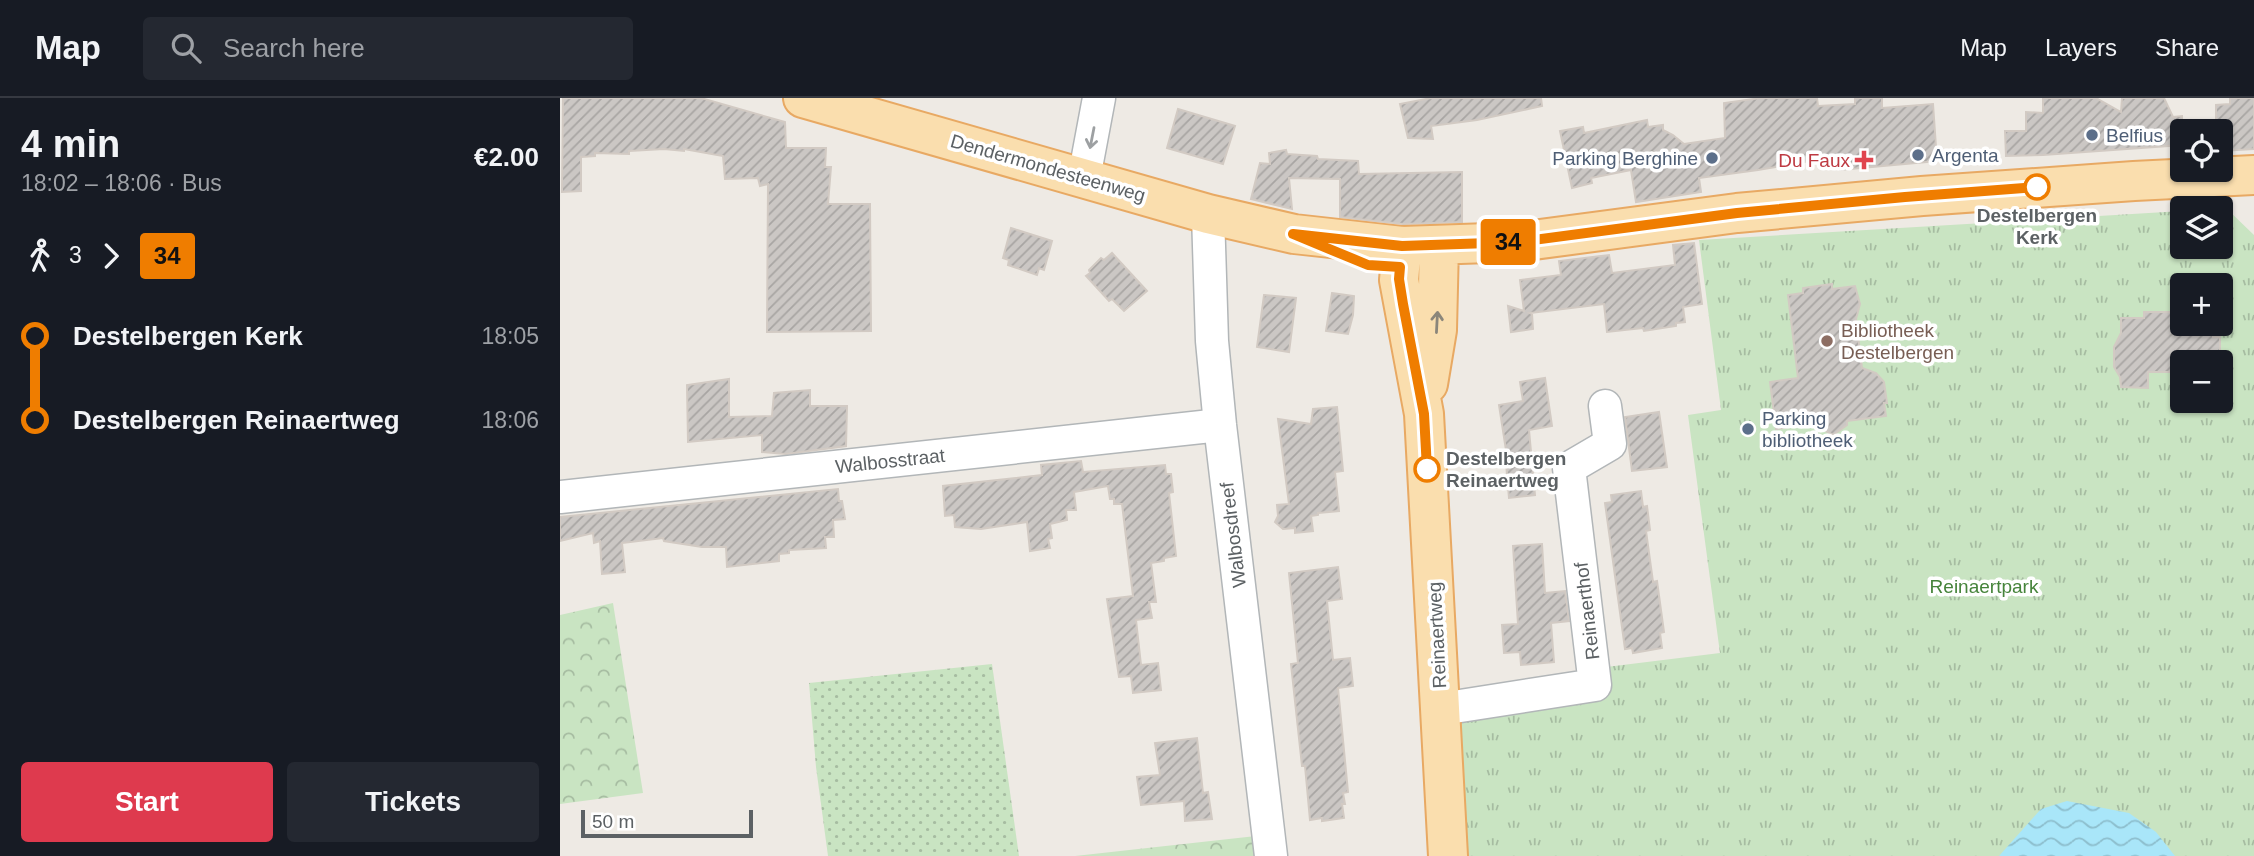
<!DOCTYPE html>
<html lang="en">
<head>
<meta charset="utf-8">
<style>
  :root { --surface:#171b24; --page:#242831; --text:#f1f3f6; --muted:#9ea1a6; --line:#363941; --accent:#de3a4e }
  body { margin:0; font-family:Arial,sans-serif; background:var(--page); color:var(--text); height:100vh; display:flex; flex-direction:column; font-size:26px; white-space:nowrap }
  * { box-sizing:border-box; margin:0 }
  p { font-size:23px; color:var(--muted) }
  .icon { flex:none; width:38px; height:38px; fill:none; stroke:currentColor; stroke-width:2; stroke-linecap:round; stroke-linejoin:round }
  .map { position:relative; flex:1; overflow:hidden }
  .side { display:flex; flex-direction:column; background:var(--surface); width:560px }
  .side>* { flex:none }
  .badge { padding:0 14px; border-radius:5px; font-size:24px; line-height:46px }
  .tools { position:absolute; left:1610px; top:21px; display:grid; gap:14px }
  .tools a { display:grid; place-items:center; width:63px; height:63px; border-radius:7px; background:var(--surface); box-shadow:0 2px 5px #0004; font-size:35px }
  .scale { position:absolute; left:21px; bottom:18px; width:172px; box-sizing:border-box; padding-left:7px; border:4px solid #5c6164; border-top:0; font-size:19px; line-height:24px; white-space:nowrap; color:#5c6164; -webkit-text-stroke:5px #fff; paint-order:stroke }
  .map>.badge { position:absolute; translate:-50% -50%; box-shadow:0 0 0 4px #fff }
  .legs { display:flex; align-items:center; gap:10px; height:77px; padding:0 21px; font-size:23px }
  .legs p { margin-inline-start:auto }
  .summary { display:flex; align-items:center; justify-content:space-between; height:119px; padding:0 21px }
  h1 { font-size:38px; font-weight:800; line-height:52px }
  .action { display:flex; gap:14px; margin-top:auto; padding:14px 21px }
  .action a { flex:1; height:80px; border-radius:7px; background:var(--accent); color:#fff; font-size:28px; font-weight:800; line-height:80px; text-align:center }
  .action a+a { background:var(--page); color:var(--text) }
  ul { padding:0 21px; list-style:none }
  li { display:flex; align-items:center; gap:24px; height:84px; font-size:26px }
  li i { display:grid; place-items:center; width:10px; height:100%; margin:0 9px; background:currentColor }
  li i::after { content:''; width:18px; height:18px; margin:-9px; border:5px solid; border-radius:50%; background:var(--surface) }
  li p { margin-inline-start:auto }
  li:first-child i { background:linear-gradient(#0000 50%,currentColor 0) }
  li:last-child i { background:linear-gradient(currentColor 50%,#0000 0) }
  header { display:flex; align-items:center; gap:42px; box-sizing:border-box; height:98px; padding:0 35px; background:var(--surface); border-bottom:2px solid var(--line) }
  header strong { font-size:33px }
  nav { display:flex; gap:38px; margin-inline-start:auto; font-size:24px }
  .search { width:490px; height:63px; background:var(--page); display:flex; align-items:center; gap:18px; box-sizing:border-box; padding:0 24px; border-radius:7px; color:var(--muted); font-size:26px }
  main { display:flex; flex:1; min-height:0 }
  .map>svg:first-child { display:block }
  .grass { fill:url(#grass-dots) }
  .forest { fill:url(#forest-crowns) }
  .park { fill:url(#park-tufts); fill-rule:evenodd }
  .water { fill:url(#water-waves) }
  .building { fill:url(#building-hatch); stroke:#d2cac3; stroke-width:2 }
  .lines { fill:none; stroke-linecap:round; stroke-linejoin:round }
  .minor-casing { stroke:#b2b6b8; stroke-width:35 }
  .major-casing { stroke:#e8a963; stroke-width:42 }
  .minor { stroke:#fff; stroke-width:32 }
  .major { stroke:#fadeae; stroke-width:38 }
  .oneway { stroke:#9da0a2 }
  .oneway2 { stroke:#8b867a }
  .line-1-casing { stroke:#fff; stroke-width:16 }
  .line-1 { stroke:#ef7d00; stroke-width:10 }
  .service-dot { fill:#5c6f8a; stroke:#fff; stroke-width:2.5 }
  .health-dot { fill:#e0444e; stroke:#fff; stroke-width:2.5 }
  .stop-1-dot { fill:#fff; stroke:#ef7d00; stroke-width:3.5 }
  .education-dot { fill:#8d6e63; stroke:#fff; stroke-width:2.5 }
  .labels { text-anchor:middle; dominant-baseline:central; stroke-width:7; stroke-linejoin:round; paint-order:stroke }
  .service-label { font-size:19px; fill:#4e5e75; stroke:#fff; text-anchor:start }
  .health-label { font-size:19px; fill:#be3a42; stroke:#fff; text-anchor:end }
  .street-label { font-size:19px; fill:#5c6164; stroke:#fff }
  .stop-label { font-size:19px; font-weight:bold; fill:#5c6164; stroke:#fff }
  .education-label { font-size:19px; fill:#785e54; stroke:#fff; text-anchor:start }
  .park-label { font-size:19px; fill:#46843b; stroke:#fff }
</style>
</head>
<body>
<header>
<strong>Map</strong>
<div class="search"><svg class="icon" aria-label="search" viewBox="0 0 24 24"><circle cx="10" cy="10" r="6"/><path d="M15 15l6 6"/></svg>Search here</div>
<nav><a>Map</a><a>Layers</a><a>Share</a></nav>
</header>
<main>
<section class="side">
<div class="summary"><div><h1>4 min</h1><p>18:02 – 18:06 · Bus</p></div><b>€2.00</b></div>
<div class="legs"><svg class="icon" aria-label="walk" viewBox="0 0 24 24"><circle cx="13" cy="4" r="2"/><path d="M13 8l-2 6 4 7M11 14l-3 7M7 12l3-4h3l4 4"/></svg>3<svg class="icon" aria-label="forward" viewBox="0 0 24 24"><path d="M9 5l7 7-7 7"/></svg><b class="badge" style="background:#ef7d00;color:#111">34</b></div>
<ul>
<li><i style="color:#ef7d00"></i><b>Destelbergen Kerk</b><p>18:05</p></li>
<li><i style="color:#ef7d00"></i><b>Destelbergen Reinaertweg</b><p>18:06</p></li>
</ul>
<div class="action"><a>Start</a><a>Tickets</a></div>
</section>
<div class="map">
<svg width="1694" height="758" viewBox="0 0 1694 758">
  <defs>
    <pattern id="grass-dots" width="8" height="8" patternUnits="userSpaceOnUse" patternTransform="scale(1.75)"><rect width="8" height="8" fill="#c9e4c2"/><path d="M2 2h.1M6 6h.1" fill="none" stroke="#a6bca1" stroke-width="1.8" stroke-linecap="round"/></pattern>
    <pattern id="forest-crowns" width="20" height="18" patternUnits="userSpaceOnUse" patternTransform="scale(1.75)"><rect width="20" height="18" fill="#c9e4c2"/><path d="M2 6a3 3 0 1 1 6 0M12 15a3 3 0 1 1 6 0" fill="none" stroke="#a6bca1"/></pattern>
    <pattern id="park-tufts" width="24" height="20" patternUnits="userSpaceOnUse" patternTransform="scale(1.75)"><rect width="24" height="20" fill="#c9e4c2"/><path d="M3 7l-1-3M5 7V3M7 7l1-3M15 17l-1-3M17 17v-4M19 17l1-3" fill="none" stroke="#a6bca1"/></pattern>
    <pattern id="water-waves" width="16" height="10" patternUnits="userSpaceOnUse" patternTransform="scale(1.75)"><rect width="16" height="10" fill="#a9e6f9"/><path d="M0 5q4-4 8 0t8 0" fill="none" stroke="#8dbecd"/></pattern>
    <pattern id="building-hatch" width="6" height="6" patternUnits="userSpaceOnUse" patternTransform="scale(1.75)"><rect width="6" height="6" fill="#cbc7c4"/><path d="M-1 1l2-2M0 6l6-6M5 7l2-2" fill="none" stroke="#a8a5a3"/></pattern>
  </defs>
  <rect width="100%" height="100%" fill="#eeeae4"/>
  <!-- grass -->
  <path class="grass" d="M432,566L459,758H268L256,669L249,585Z"/>
  <!-- forest -->
  <path class="forest" d="M53,505L83,695L0,706V517Z
    M696,738L698,758H515Z"/>
  <!-- park -->
  <path class="park" d="M1666,110L1694,137V758H904L897,594L1022,572L1160,555L1128,317L1161,312L1139,142L1622,113V149H1661V111ZM1622,187H1661V226H1622ZM1622,264H1661V303H1622Z"/>
  <!-- water -->
  <path class="water" d="M1507,703L1569,715L1596,734L1615,758H1439L1481,711Z"/>
  <!-- building -->
  <path class="building" d="M3,0H141L225,24L226,50H266L265,69H271L268,106H310L311,233L207,234L208,86L200,88L198,80L165,81L163,58L124,51V53L104,51L69,53V56L35,55V58L21,59V93L2,94Z
    M871,0H981L982,8L917,22L871,28L873,41L848,40L840,6Z
    M1201,0H1257L1258,8L1295,6V0H1322V10L1373,6L1377,63L1280,72L1279,58L1198,72L1139,80L1141,94L1076,104L1071,72L1031,80L1032,85L1012,90L1000,33L1023,29L1024,35L1087,22L1088,29L1103,27V32L1113,37L1124,46L1165,40L1164,5Z
    M1483,0H1536L1561,14L1562,0H1604L1613,19L1622,18V47L1483,57L1446,58L1445,33H1466V14L1483,15Z
    M1670,0H1694V51L1661,53V33H1656V7L1670,6Z
    M618,11L675,28L663,66L607,50Z
    M726,52L727,56L757,58L758,61L798,63L799,76L902,74V124L843,126L780,119V81L729,80L732,111L691,101L700,65L710,66L709,55Z
    M451,130L492,143L484,172L479,170L477,177L448,167L449,162L443,160Z
    M1134,145L1142,206L1123,209L1125,224L1116,225V228L1084,233L1083,230L1047,234L1044,206L970,215L972,216L973,231L951,234L948,208L964,213L960,182L1001,177L999,163L1049,157L1052,175L1115,167L1113,147Z
    M552,155L587,193L564,213L552,201L549,203L526,178L530,175L529,172L541,160L544,162Z
    M1272,186V191L1295,188L1300,206L1296,221L1302,270L1316,275L1324,284L1327,305H1324L1326,318L1287,323V327L1273,337L1260,330L1259,325L1216,331L1210,284L1238,280L1228,197L1243,195V190Z
    M772,195L794,198L793,217L788,236L766,233Z
    M704,197L736,200L729,254L697,249Z
    M1584,214H1622V226H1653V239H1660V261H1653V264H1622V274H1588V290L1561,289L1560,279L1554,269V249L1561,235V220H1584Z
    M985,280L992,328L969,332L975,397L949,400L946,365H948L939,307L963,303L960,284Z
    M169,281V319L212,318L214,295L250,292V308H287L286,348L226,356L202,354V337L128,344L127,287Z
    M777,309L783,373L775,374L779,413L758,415V417L751,418L753,433L735,435V430L723,431L715,424L718,418L717,407L729,406L718,321L751,326L753,311Z
    M1099,314L1107,369L1072,373L1065,319Z
    M521,363L523,374L605,367L606,376H611L613,394L609,395L616,458L604,460V463L591,465L596,504H589L592,520L576,522L581,567L598,565L601,592L573,595L571,578L559,579L547,501L573,498L562,406H554V401H550L548,388L514,394L516,412H506L507,422L490,426L492,440L488,441L490,450L470,453L467,424L421,431L395,429L394,417L385,418L383,388L482,377L481,367Z
    M278,391L279,403H282L285,421L273,422L274,439H265L266,450L229,452V455L219,456V463L167,469L166,449H142L104,443L103,440L62,445L65,474L42,476L40,443L34,445L33,435L0,443V419Z
    M1081,393L1083,409L1087,408L1090,432L1086,433L1093,484L1097,483L1104,534L1100,535L1102,550L1073,555L1072,550L1065,551L1045,405L1052,404L1051,397Z
    M982,446L985,495L1005,493L1009,523L991,525L994,564L961,567L960,554L944,555L942,527L958,526L953,448Z
    M778,469L782,501L767,503L773,562L790,560L793,588L778,590L788,694L783,695L785,706H782L784,720L762,723V720L750,722L745,668H742L731,566L738,565L729,475Z
    M637,640L643,695L648,694L652,721L625,723L624,703L581,707L577,679L600,677L595,645Z"/>
  <g class="lines">
    <defs>
      <path id="minor" d="M524,80L539,0
        M648,116L652,243L660,327L711,758
        M0,399L660,327
        M881,611L1035,587L1009,370L1050,346L1045,308"/>
      <path id="major" d="M243,0L648,116L734,136L842,148L958,144L1177,115L1362,98L1574,83L1694,77
        M842,148L839,182L864,316L888,758
        M868,286L877,232L879,147"/>
    </defs>
    <!-- minor casing -->
    <use href="#minor" class="minor-casing"/>
    <!-- major casing -->
    <use href="#major" class="major-casing"/>
    <!-- minor -->
    <use href="#minor" class="minor"/>
    <!-- major -->
    <use href="#major" class="major"/>
  </g>
  <!-- one-way arrows -->
  <defs><path id="oneway-shaft" d="M-6 0H5M1.5-3L5.5 0L1.5 3" fill="none" stroke-width="1.6" stroke-linecap="round" stroke-linejoin="round" transform="scale(1.75)"/></defs>
  <use class="oneway" href="#oneway-shaft" transform="translate(532 40) rotate(101)"/>
  <use class="oneway2" href="#oneway-shaft" transform="translate(877 224) rotate(-87)"/>
  <g class="lines">
    <defs>
      <path id="line-1" d="M867,371L864,316L843,206L839,181L840,169L808,167L733,136L842,148L958,144L1177,115L1345,99L1477,89"/>
    </defs>
    <!-- line-1 casing -->
    <use href="#line-1" class="line-1-casing"/>
    <!-- line-1 -->
    <use href="#line-1" class="line-1"/>
  </g>
  <!-- markers -->
  <g class="service-dot">
    <circle cx="1532" cy="37" r="7"/>
    <circle cx="1358" cy="57" r="7"/>
    <circle cx="1152" cy="60" r="7"/>
    <circle cx="1188" cy="331" r="7"/>
  </g>
  <path class="health-dot" d="M1300.5 51.5h7v7h7v7h-7v7h-7v-7h-7v-7h7z"/>
  <g class="stop-1-dot">
    <circle cx="1477" cy="89" r="12"/>
    <circle cx="867" cy="371" r="12"/>
  </g>
  <circle class="education-dot" cx="1267" cy="243" r="7"/>
  <g class="labels">
    <!-- service labels -->
    <g class="service-label">
      <text x="1546" y="37">Belfius</text>
      <text x="1372" y="57">Argenta</text>
      <text x="1138" y="60" text-anchor="end">Parking Berghine</text>
      <text x="1202" y="320">Parking<tspan x="1202" dy="22">bibliotheek</tspan></text>
    </g>
    <!-- health labels -->
    <g class="health-label">
      <text x="1290" y="62">Du Faux</text>
    </g>
    <!-- street labels -->
    <g class="street-label">
      <text transform="translate(488 70) rotate(16)">Dendermondesteenweg</text>
      <text transform="translate(330 363) rotate(-6)">Walbosstraat</text>
      <text transform="translate(673 437) rotate(-97)">Walbosdreef</text>
      <text transform="translate(1027 513) rotate(-97)">Reinaerthof</text>
      <text transform="translate(877 537) rotate(-93)">Reinaertweg</text>
    </g>
    <!-- stop labels -->
    <g class="stop-label">
      <text x="1477" y="117">Destelbergen<tspan x="1477" dy="22">Kerk</tspan></text>
      <text x="886" y="360" text-anchor="start">Destelbergen<tspan x="886" dy="22">Reinaertweg</tspan></text>
    </g>
    <!-- education labels -->
    <g class="education-label">
      <text x="1281" y="232">Bibliotheek<tspan x="1281" dy="22">Destelbergen</tspan></text>
    </g>
    <!-- park labels -->
    <g class="park-label">
      <text x="1424" y="488">Reinaertpark</text>
    </g>
  </g>
</svg>
<div class="tools">
<a><svg class="icon" aria-label="locate" viewBox="0 0 24 24"><circle cx="12" cy="12" r="6"/><path d="M12 2v4M12 18v4M2 12h4M18 12h4"/></svg></a>
<a><svg class="icon" aria-label="layers" viewBox="0 0 24 24"><path d="M12 4l9 5-9 5-9-5zM3 14l9 5 9-5"/></svg></a>
<a>+</a>
<a>−</a>
</div>
<div class="scale">50 m</div>
<b class="badge" style="left:948px;top:144px;background:#ef7d00;color:#111">34</b>
</div>
</main>
</body>
</html>
